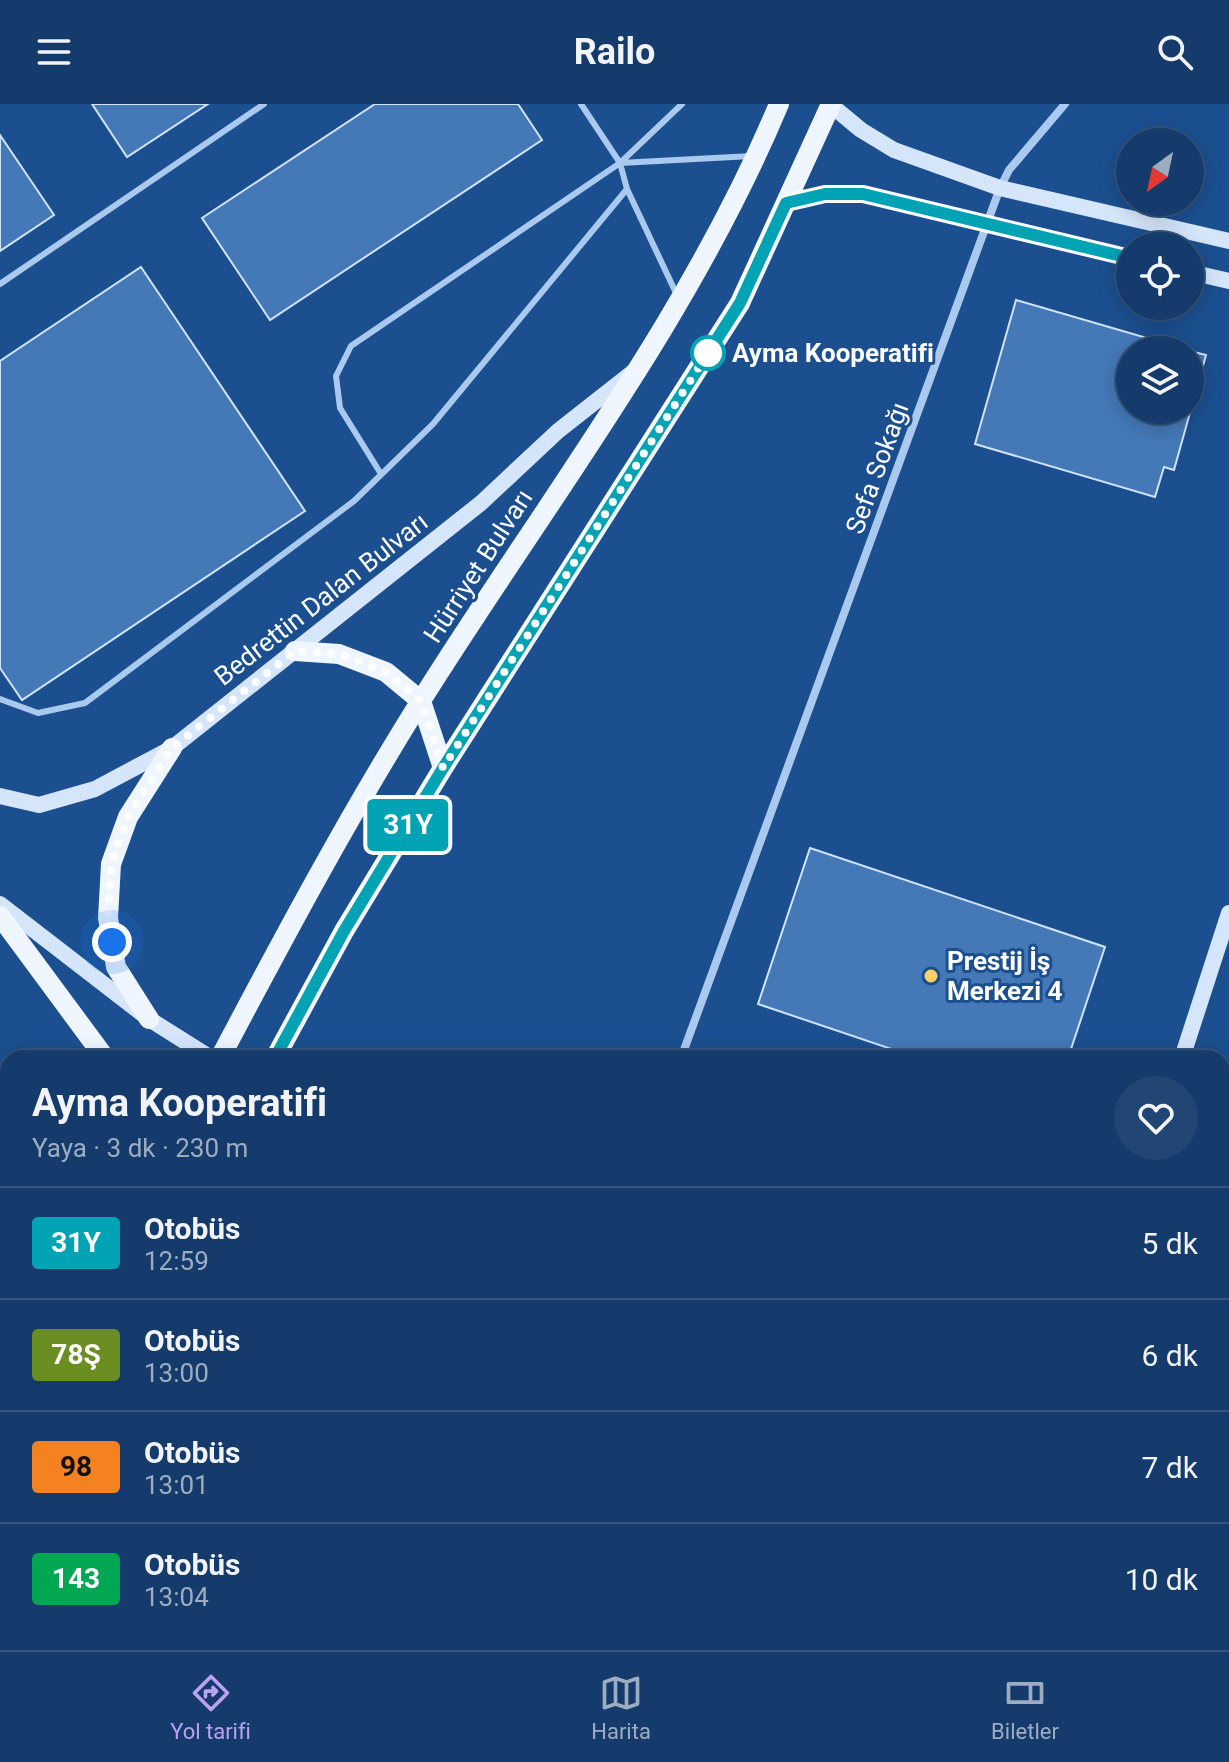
<!DOCTYPE html>
<html lang="tr">
<head>
<meta charset="utf-8">
<style>
  :root { --surface:#143b6b; --page:#214673; --text:#f1f3f6; --muted:#9dadc1; --line:#33557e; --accent:#bca0f2 }
  body { margin:0; font-family:Roboto,sans-serif; background:var(--page); color:var(--text); height:100vh; display:flex; flex-direction:column; font-size:30px; white-space:nowrap }
  * { box-sizing:border-box; margin:0 }
  p { font-size:26px; color:var(--muted) }
  .icon { flex:none; width:44px; height:44px; fill:none; stroke:currentColor; stroke-width:2; stroke-linecap:round; stroke-linejoin:round }
  .map { position:relative; flex:1; overflow:hidden }
  .details { position:absolute; left:0px; top:946px; width:1230px; height:600px; display:flex; flex-direction:column; background:var(--surface); border-radius:24px 24px 0 0; box-shadow:0 4px 20px #0003,0 0 0 2px var(--line) }
  .details>* { flex:none }
  .badge { padding:0 16px; border-radius:6px; font-size:28px; line-height:52px }
  .needle { width:52px; rotate:213deg }
  .tools { position:absolute; left:1116px; top:24px; display:grid; gap:16px }
  .tools a { display:grid; place-items:center; width:88px; height:88px; border-radius:50%; background:var(--surface); box-shadow:0 4px 20px #0003,0 0 0 2px var(--line); font-size:40px }
  .you { position:absolute; width:40px; height:40px; margin:-20px; border:6px solid #fff; border-radius:50%; background:#1a73e8; box-shadow:0 0 0 12px #1a73e833 }
  .map>.badge { position:absolute; translate:-50% -50%; box-shadow:0 0 0 4px #fff }
  .round { display:grid; place-items:center; flex:none; width:84px; height:84px; border-radius:42px; background:var(--page) }
  .overview { display:flex; align-items:center; justify-content:space-between; height:136px; padding:0 32px }
  h1 { font-size:38px; font-weight:700; line-height:60px }
  ul { padding:0; list-style:none }
  li { display:flex; align-items:center; gap:24px; height:112px; padding:0 32px; border-top:2px solid var(--line) }
  li div { flex:1 }
  li b { display:block; font-size:30px }
  li em { font-style:normal }
  li .badge { min-width:88px; font-weight:700; text-align:center }
  header { display:flex; justify-content:space-between; align-items:center; height:104px; padding:0 32px; background:var(--surface); font-size:36px; font-weight:700 }
  .menu { display:flex; justify-content:space-around; align-items:center; height:112px; border-top:2px solid var(--line); background:var(--surface); font-size:22px; color:var(--muted) }
  .menu a { display:grid; justify-items:center; gap:4px }
  .menu .current { color:var(--accent) }
  .map>svg:first-child { display:block }
  .building { fill:#4478b7; stroke:#cfe3fa; stroke-width:2 }
  .lines { fill:none; stroke-linecap:round; stroke-linejoin:round }
  .lane { stroke:#a9c9ee; stroke-width:6 }
  .street { stroke:#a9c9ee; stroke-width:8 }
  .secondary { stroke:#d6e6fa; stroke-width:16 }
  .primary { stroke:#f0f6ff; stroke-width:20 }
  .line-casing { stroke:#fff; stroke-width:18 }
  .line { stroke:#00a3b4; stroke-width:12 }
  .walk { stroke:#fff; stroke-width:8; stroke-dasharray:0 14.4 }
  .stop-dot { fill:#fff; stroke:#00a3b4; stroke-width:4 }
  .poi-dot { fill:#ffd166; stroke:#1b4f8f; stroke-width:3 }
  .labels { text-anchor:middle; dominant-baseline:central; stroke-width:6; stroke-linejoin:round; paint-order:stroke }
  .stop-label { font-size:26px; font-weight:bold; fill:#fff; stroke:#1b4f8f; text-anchor:start }
  .street-label { font-size:26px; fill:#fff; stroke:#1b4f8f }
  .poi-label { font-size:26px; font-weight:bold; fill:#fff; stroke:#1b4f8f; text-anchor:start }
</style>
</head>
<body>
<header><svg class="icon" aria-label="menu" viewBox="0 0 24 24"><path d="M4 6h16M4 12h16M4 18h16"/></svg>Railo<svg class="icon" aria-label="search" viewBox="0 0 24 24"><circle cx="10" cy="10" r="6"/><path d="M15 15l6 6"/></svg></header>
<div class="map">
<svg width="1229" height="1546" viewBox="0 0 1229 1546">
  <rect width="100%" height="100%" fill="#1b4f8f"/>
  <!-- building -->
  <path class="building" d="M92,0H208L127,53Z
    M375,0H518L542,36L270,216L202,114Z
    M0,31L54,111L0,147Z
    M141,163L305,407L22,596L0,564V257Z
    M1016,196L1188,246H1130V306H1190V247L1206,251L1174,366L1164,363L1155,393L975,340Z
    M810,744L1105,843L1068,954H918L758,900Z
    M0,1105L8,1116V1141L0,1146Z
    M1222,1190L1229,1191V1351L1222,1350Z
    M203,1538H336L344,1541L342,1546H200Z"/>
  <g class="lines">
    <!-- lane -->
    <path class="lane" d="M581,0L620,59L627,85L676,189
      M620,59L752,52
      M0,180L264,0
      M381,370L340,304L336,272L351,242L620,59L682,0
      M0,595L38,609L85,599L354,397L433,320L627,85
      M0,1044L8,1055
      M0,1193L8,1188
      M0,1338L8,1323"/>
    <!-- street -->
    <path class="street" d="M681,954L1000,84L1009,66L1065,0
      M463,1546L466,1538"/>
    <!-- secondary -->
    <path class="secondary" d="M831,1L861,26L894,46L1000,84L1229,137
      M786,99L825,90H863L1130,154
      M1190,168L1229,177
      M0,692L39,701L95,685L172,644L481,399L558,327L633,268
      M0,800L149,915L211,954
      M1182,954L1229,809
      M1222,1004L1229,983
      M1014,1546L1015,1538
      M1070,1546L1071,1538"/>
    <!-- primary -->
    <path class="primary" d="M295,547L339,550L386,568L421,597L443,664
      M0,812L105,954
      M149,915L116,863L108,814L111,760L128,713L172,644
      M220,954C284,833 349,711 422,595C545,399 689,215 779,0
      M275,954L344,827L443,664L740,199L831,0
      M56,1546L58,1538
      M120,1546L122,1538"/>
  </g>
  <g class="lines">
    <defs>
      <path id="line" d="M272,954L277,950L344,827L443,664L740,199L786,99L825,90H863L1130,154"/>
    </defs>
    <!-- line casing -->
    <use href="#line" class="line-casing"/>
    <!-- line -->
    <use href="#line" class="line"/>
    <!-- walk -->
    <path class="walk" d="M112,838L108,814L111,760L128,713L172,644L295,547L339,550L386,568L421,597L443,664L708,249"/>
  </g>
  <!-- markers -->
  <circle class="stop-dot" cx="708" cy="249" r="16"/>
  <circle class="poi-dot" cx="931" cy="872" r="8"/>
  <g class="labels">
    <!-- stop labels -->
    <g class="stop-label">
      <text x="732" y="249">Ayma Kooperatifi</text>
    </g>
    <!-- street labels -->
    <g class="street-label">
      <text transform="translate(877 364) rotate(-70)">Sefa Sokağı</text>
      <text transform="translate(478 462) rotate(-57)">Hürriyet Bulvarı</text>
      <text transform="translate(321 495) rotate(-38)">Bedrettin Dalan Bulvarı</text>
    </g>
    <!-- poi labels -->
    <g class="poi-label">
      <text x="947" y="857">Prestij İş<tspan x="947" dy="30">Merkezi 4</tspan></text>
    </g>
  </g>
</svg>
<div class="tools">
<a><svg class="needle" viewBox="-14 -14 28 28"><path d="M0-13l5 13h-10z" fill="#e53935"/><path d="M0 13l5-13h-10z" fill="#9dadc1"/></svg></a>
<a><svg class="icon" aria-label="locate" viewBox="0 0 24 24"><circle cx="12" cy="12" r="6"/><path d="M12 2v4M12 18v4M2 12h4M18 12h4"/></svg></a>
<a><svg class="icon" aria-label="layers" viewBox="0 0 24 24"><path d="M12 4l9 5-9 5-9-5zM3 14l9 5 9-5"/></svg></a>
</div>
<div class="you" style="left:112px;top:838px"></div>
<b class="badge" style="left:408px;top:721px;background:#00a3b4;color:#fff">31Y</b>
<section class="details">
<div class="overview"><div><h1>Ayma Kooperatifi</h1><p>Yaya · 3 dk · 230 m</p></div><a class="round"><svg class="icon" aria-label="heart" viewBox="0 0 24 24"><path d="M12 20l-8-8c-3-5 5-10 8-4 3-6 11-1 8 4z"/></svg></a></div>
<ul>
<li><span class="badge" style="background:#00a3b4;color:#fff">31Y</span><div><b>Otobüs</b><p>12:59</p></div><em>5 dk</em></li>
<li><span class="badge" style="background:#6b8e23;color:#fff">78Ş</span><div><b>Otobüs</b><p>13:00</p></div><em>6 dk</em></li>
<li><span class="badge" style="background:#f58220;color:#111">98</span><div><b>Otobüs</b><p>13:01</p></div><em>7 dk</em></li>
<li><span class="badge" style="background:#00a651;color:#fff">143</span><div><b>Otobüs</b><p>13:04</p></div><em>10 dk</em></li>
</ul>
</section>
</div>
<nav class="menu">
<a class="current"><svg class="icon" aria-label="directions" viewBox="0 0 24 24"><path d="M12 3l9 9-9 9-9-9zM9 14v-3h6M13 9l2 2-2 2"/></svg>Yol tarifi</a>
<a><svg class="icon" aria-label="map" viewBox="0 0 24 24"><path d="M3 6l6-2 6 2 6-2v14l-6 2-6-2-6 2zM9 4v14M15 6v14"/></svg>Harita</a>
<a><svg class="icon" aria-label="tickets" viewBox="0 0 24 24"><path d="M3 7h18v10H3zM15 7v10"/></svg>Biletler</a>
</nav>
</body>
</html>
